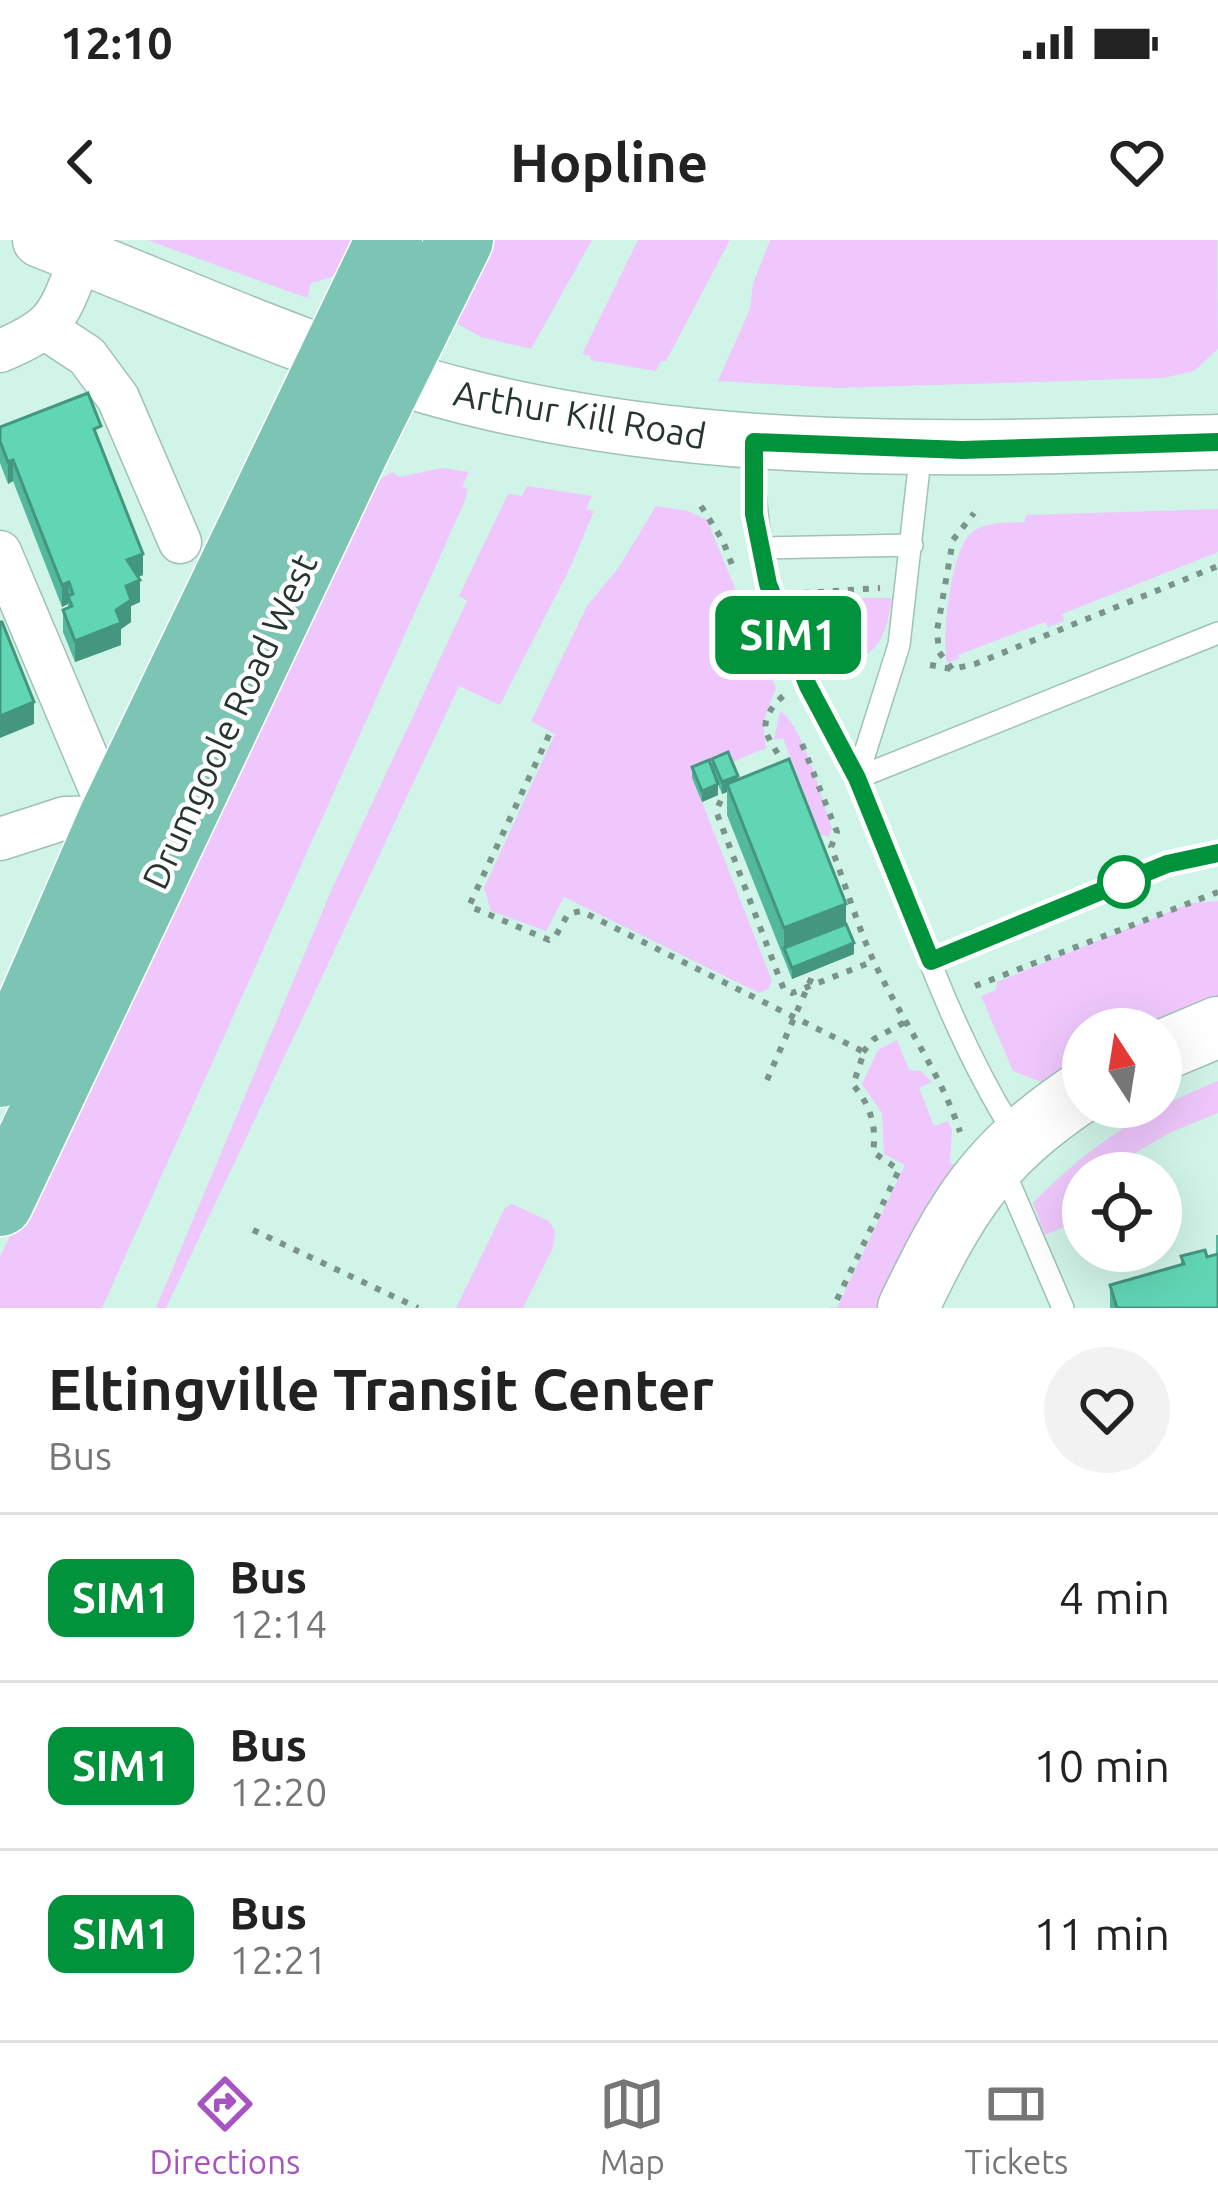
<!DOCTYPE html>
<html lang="en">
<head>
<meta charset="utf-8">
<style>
  :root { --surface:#fff; --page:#f2f2f2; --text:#222; --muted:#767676; --line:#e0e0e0; --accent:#a853c2 }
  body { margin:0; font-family:Ubuntu,sans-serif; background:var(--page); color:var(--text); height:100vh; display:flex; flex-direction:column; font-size:45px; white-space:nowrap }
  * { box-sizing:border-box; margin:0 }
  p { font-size:39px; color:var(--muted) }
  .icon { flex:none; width:66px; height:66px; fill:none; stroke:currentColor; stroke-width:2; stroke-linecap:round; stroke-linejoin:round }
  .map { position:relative; height:1068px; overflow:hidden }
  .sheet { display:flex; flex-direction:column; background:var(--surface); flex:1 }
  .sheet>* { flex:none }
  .badge { padding:0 24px; border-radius:18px; font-size:42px; line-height:78px }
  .needle { width:78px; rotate:348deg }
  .controls { position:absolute; left:1062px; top:768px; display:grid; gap:24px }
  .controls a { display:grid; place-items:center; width:120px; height:120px; border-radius:50%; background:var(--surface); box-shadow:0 12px 48px #0002; font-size:60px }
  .map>.badge { position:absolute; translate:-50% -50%; box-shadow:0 0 0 6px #fff }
  .round { display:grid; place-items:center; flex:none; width:126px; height:126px; border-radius:63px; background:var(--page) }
  .headline { display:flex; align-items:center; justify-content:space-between; height:204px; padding:0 48px }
  h1 { font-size:57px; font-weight:600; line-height:90px }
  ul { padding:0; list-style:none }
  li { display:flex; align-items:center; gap:36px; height:168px; padding:0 48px; border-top:3px solid var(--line) }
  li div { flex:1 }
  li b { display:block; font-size:45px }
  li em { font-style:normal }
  li .badge { min-width:132px; font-weight:700; text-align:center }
  .status { display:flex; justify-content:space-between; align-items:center; height:84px; padding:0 60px; background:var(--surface); direction:ltr }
  .status svg { height:33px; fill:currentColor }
  header { display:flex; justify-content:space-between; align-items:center; height:156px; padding:0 48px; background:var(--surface); font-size:54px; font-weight:600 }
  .tab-bar { display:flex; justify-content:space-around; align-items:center; height:168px; border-top:3px solid var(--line); background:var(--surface); font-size:33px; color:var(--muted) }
  .tab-bar a { display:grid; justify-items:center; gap:6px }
  .tab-bar .on { color:var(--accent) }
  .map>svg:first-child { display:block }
  .green { fill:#efc7fc }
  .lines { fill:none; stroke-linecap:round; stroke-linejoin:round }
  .service-casing { stroke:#9fc1b6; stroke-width:24 }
  .minor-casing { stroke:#9fc1b6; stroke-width:45 }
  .tertiary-casing { stroke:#9fc1b6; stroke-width:57 }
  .secondary-casing { stroke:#9fc1b6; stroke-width:63 }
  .primary-casing { stroke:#fff; stroke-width:69 }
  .path { stroke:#7b948b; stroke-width:6; stroke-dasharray:6 9; stroke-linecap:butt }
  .service { stroke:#fff; stroke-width:21 }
  .minor { stroke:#fff; stroke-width:42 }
  .tertiary { stroke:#fff; stroke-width:54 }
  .secondary { stroke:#fff; stroke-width:60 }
  .primary { stroke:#7cc5b4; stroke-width:66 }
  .wall { fill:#53b89c }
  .shaded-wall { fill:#44967f }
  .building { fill:#61d6b5; stroke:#44967f; stroke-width:3 }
  .line-casing { stroke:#fff; stroke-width:27 }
  .line { stroke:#00933c; stroke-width:18 }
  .stop-dot { fill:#fff; stroke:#00933c; stroke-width:6 }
  .labels { text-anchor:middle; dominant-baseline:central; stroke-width:9; stroke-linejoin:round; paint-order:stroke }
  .street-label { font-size:36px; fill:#273530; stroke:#fff }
</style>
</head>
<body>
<div class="status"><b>12:10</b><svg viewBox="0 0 49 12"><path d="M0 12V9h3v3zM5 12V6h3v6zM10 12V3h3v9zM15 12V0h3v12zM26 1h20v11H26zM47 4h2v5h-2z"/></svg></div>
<header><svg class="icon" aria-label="back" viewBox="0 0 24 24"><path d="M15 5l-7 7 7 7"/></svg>Hopline<svg class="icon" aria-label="heart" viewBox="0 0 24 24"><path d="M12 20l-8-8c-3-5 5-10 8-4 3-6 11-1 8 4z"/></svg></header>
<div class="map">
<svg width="1218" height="1068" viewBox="0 0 1218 1068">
  <rect width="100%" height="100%" fill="#d1f4e8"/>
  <!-- green -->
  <path class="green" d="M147,0H370L342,34L311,43L307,58Z
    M486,0H592L531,109L481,97L447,78Z
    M638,0H730L666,121H661L656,131L590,120L591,116L582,114Z
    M770,0H1217L1218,109L1194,131L1163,138L836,148L718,141L750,69L753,44Z
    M442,228L469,232L462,247L468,249L464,263L102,1068H0V1017L373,243L392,232L399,237Z
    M527,246L592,256L586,269L594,271L570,328L500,465L459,446L166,1068H156L331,651L467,361L459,356L508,254L522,256Z
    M656,266L688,271L707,280L776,448L763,482L766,508L693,539L772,741L768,749L759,753L564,657L546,691L491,671L484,648L555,494L531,481L587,366L619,327Z
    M1218,269V312L1062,374L1064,381L1048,387L1045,382L958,415L959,419L947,423C941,398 951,312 970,294C984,281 1007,283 1025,282L1026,275Z
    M807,358H892C884,410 874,415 826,431L799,361Z
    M780,471C804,486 821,559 832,588L829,597L820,594L783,498L774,500Z
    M1218,661V761L1147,789H1083V821L1044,843L1013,831L981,756L996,750L997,742L1191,663Z
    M897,800L909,830L921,831L932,842L919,848L934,886L948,881L952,891L950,922L965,934L888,1068H837L905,925L884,914L882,873L862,844L878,810Z
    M1218,841V873L1171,892L1101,933H1083L1080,980L1045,995L1033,963C1092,903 1142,872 1218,841Z
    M512,964L549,981L555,991L553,1008L523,1068H456L505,968Z"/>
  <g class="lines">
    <defs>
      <path id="service" d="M753,202C754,295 768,365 809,449C830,490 853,529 871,571C915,680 952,796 1016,896
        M760,308L912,305
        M857,538L1218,393
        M857,538L899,405L921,210
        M931,721L1167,624L1218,613
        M1001,924L1063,1068"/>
      <path id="minor" d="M46,89L87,116L118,158L180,302
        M0,111C60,86 58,74 82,16
        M0,312L112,577L65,578L0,599"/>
      <path id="tertiary" d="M40,0C182,55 319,120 467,157C714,219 966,209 1218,202"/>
      <path id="secondary" d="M1161,811L1218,787
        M908,1068C957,966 987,915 1083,851"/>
      <path id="primary" d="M0,834L112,577L389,0
        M0,963L356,210L460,0"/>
    </defs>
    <!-- service casing -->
    <use href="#service" class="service-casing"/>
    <!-- minor casing -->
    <use href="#minor" class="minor-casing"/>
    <!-- tertiary casing -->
    <use href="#tertiary" class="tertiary-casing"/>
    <!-- secondary casing -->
    <use href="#secondary" class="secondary-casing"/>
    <!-- primary casing -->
    <use href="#primary" class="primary-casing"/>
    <!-- path -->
    <path class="path" d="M701,266L723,301L734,330
      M803,353L880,348
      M930,425L952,429L975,424L1218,326
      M952,429L939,412L937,391L953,300L974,273
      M835,435L860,424
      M783,456C751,486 770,497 784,525
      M549,495L469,666L549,700L555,697L568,674L581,671L864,812L853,845C870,864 877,886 873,912L899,930L833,1068
      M802,504L837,592L831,607C848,651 861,699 883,740C909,791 942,837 960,892
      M734,554L721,560L716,571L784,750L792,753L874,721
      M975,746L1218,652
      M863,812L874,799L907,781
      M767,840L815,730
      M253,990L418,1068"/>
    <!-- service -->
    <use href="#service" class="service"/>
    <!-- minor -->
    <use href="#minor" class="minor"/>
    <!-- tertiary -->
    <use href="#tertiary" class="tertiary"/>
    <!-- secondary -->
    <use href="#secondary" class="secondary"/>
    <!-- primary -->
    <use href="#primary" class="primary"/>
  </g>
  <!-- wall -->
  <path class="wall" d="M0,187L101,206L143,335L138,337L140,362L131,366V382L121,389V405L75,422L63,392V370L68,368V364L62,367L13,241L8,244L0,223Z
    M712,519L738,540L846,684L854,714L792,739L727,575V552L722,554L712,530Z
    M692,527L718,555L702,562L692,538Z
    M1216,995H1218V1068H1110V1045L1181,1025V1016L1207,1017L1216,1015Z"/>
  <!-- shaded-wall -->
  <path class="shaded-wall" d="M13,220V241L8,244V222Z
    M143,314V335L127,342V320Z
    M140,340V362L131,366V382L121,389V405L75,422V401L116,370L126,346Z
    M69,342L68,364L62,367V345Z
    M34,462V484L0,498V476Z
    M738,536V547L727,544V552L722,554V542Z
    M718,544V555L702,562V551Z
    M846,664V695L784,708V688Z
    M854,703V714L792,739V728Z"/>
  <!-- building -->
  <path class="building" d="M88,153L101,186L94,189L143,314L127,320L140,340L126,346L131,360L116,370L121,383L75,401L63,370L72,366L68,356L73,354L69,342L62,345L13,220L8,222L0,201V187Z
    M0,382H2L34,462L0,476Z
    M728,512L738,536L722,542L712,519Z
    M789,519L846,664L784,688L727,544Z
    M709,520L718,544L702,551L692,527Z
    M846,684L854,703L792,728L784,708Z
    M1205,1010L1207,1017L1218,1014V1068H1117L1110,1045L1184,1024L1181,1016Z"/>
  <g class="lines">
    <defs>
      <path id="line" d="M1218,202L962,210L754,202V274L768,344L808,446L857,538L931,721L1167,624L1218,613"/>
    </defs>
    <!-- line casing -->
    <use href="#line" class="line-casing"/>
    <!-- line -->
    <use href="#line" class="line"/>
  </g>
  <!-- markers -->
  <circle class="stop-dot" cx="1124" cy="642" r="24"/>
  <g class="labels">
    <!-- street labels -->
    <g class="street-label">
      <text transform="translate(580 174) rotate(10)">Arthur Kill Road</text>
      <text transform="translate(229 481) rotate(-65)">Drumgoole Road West</text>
    </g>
  </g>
</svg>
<div class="controls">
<a><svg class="needle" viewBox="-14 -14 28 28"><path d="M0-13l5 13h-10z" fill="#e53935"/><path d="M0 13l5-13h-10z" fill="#767676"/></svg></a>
<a><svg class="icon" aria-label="locate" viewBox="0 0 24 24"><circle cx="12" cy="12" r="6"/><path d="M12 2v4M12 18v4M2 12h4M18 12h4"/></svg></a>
</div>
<b class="badge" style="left:788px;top:395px;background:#00933c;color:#fff">SIM1</b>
</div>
<section class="sheet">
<div class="headline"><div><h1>Eltingville Transit Center</h1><p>Bus</p></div><a class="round"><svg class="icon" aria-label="heart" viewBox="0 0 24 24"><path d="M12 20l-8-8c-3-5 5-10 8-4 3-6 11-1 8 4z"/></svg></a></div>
<ul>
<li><span class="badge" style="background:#00933c;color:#fff">SIM1</span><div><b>Bus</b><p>12:14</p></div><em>4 min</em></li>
<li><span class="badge" style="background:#00933c;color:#fff">SIM1</span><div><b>Bus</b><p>12:20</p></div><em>10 min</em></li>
<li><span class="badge" style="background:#00933c;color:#fff">SIM1</span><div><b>Bus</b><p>12:21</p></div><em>11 min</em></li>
</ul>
</section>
<nav class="tab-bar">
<a class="on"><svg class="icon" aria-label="directions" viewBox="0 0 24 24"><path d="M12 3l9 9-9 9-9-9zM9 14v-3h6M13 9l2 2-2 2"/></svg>Directions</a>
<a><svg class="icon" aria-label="map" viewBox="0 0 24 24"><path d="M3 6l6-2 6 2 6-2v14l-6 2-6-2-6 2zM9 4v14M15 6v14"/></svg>Map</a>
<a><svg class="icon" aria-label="tickets" viewBox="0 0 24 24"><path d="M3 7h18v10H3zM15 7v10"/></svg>Tickets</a>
</nav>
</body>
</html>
